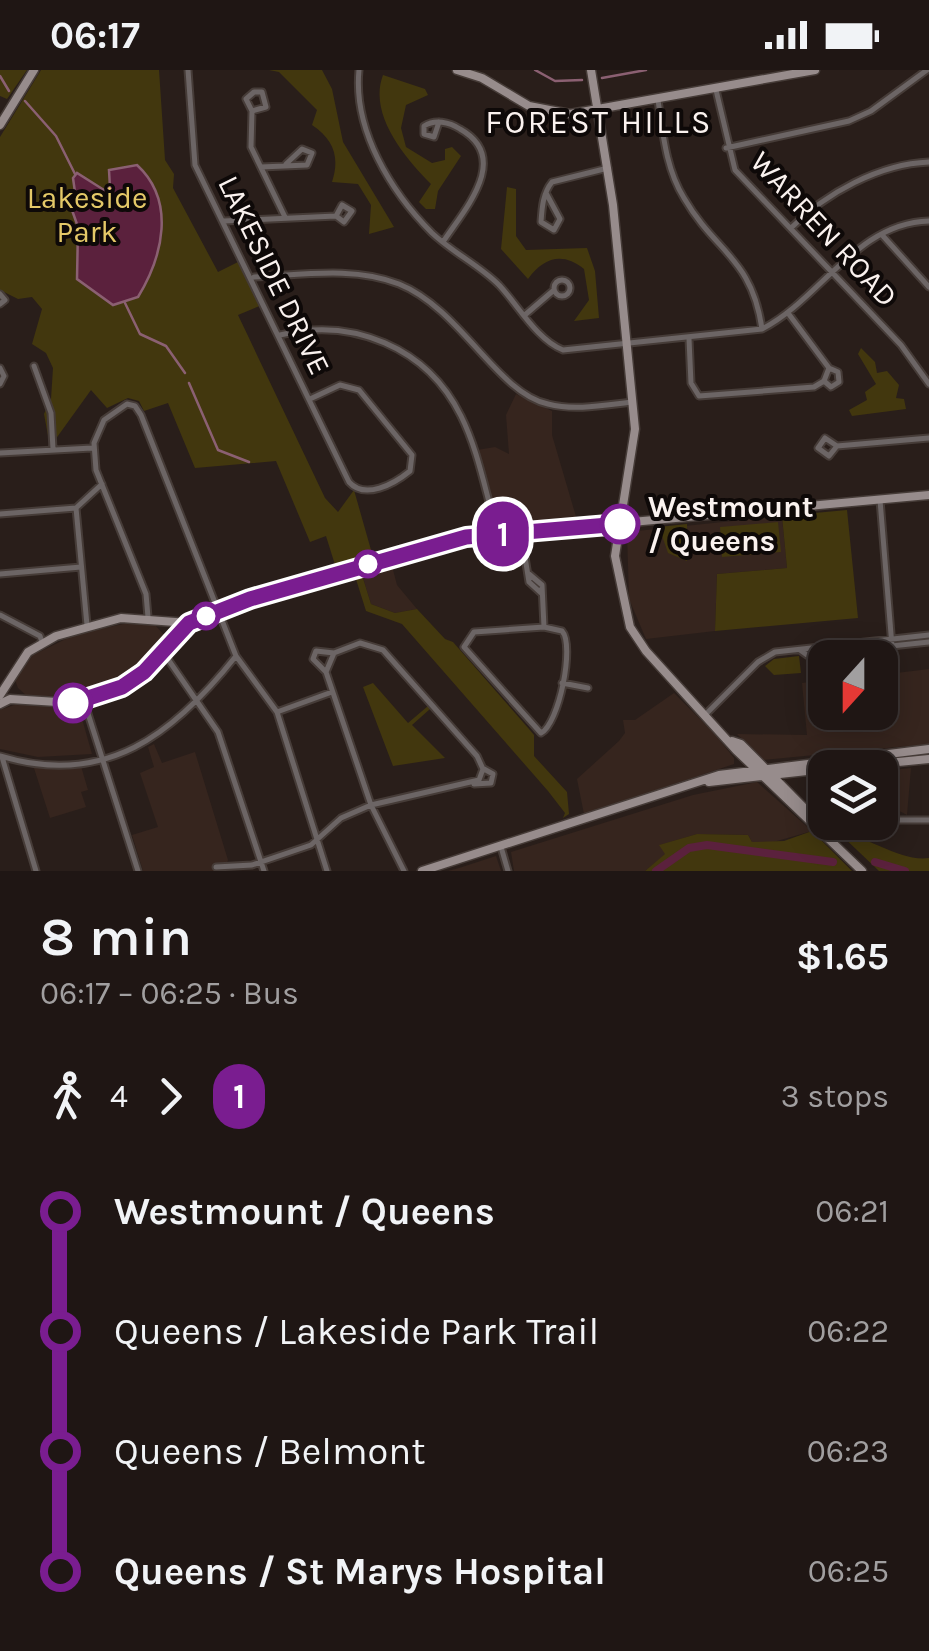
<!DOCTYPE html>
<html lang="en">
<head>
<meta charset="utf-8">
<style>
  :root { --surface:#1f1614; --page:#271f1d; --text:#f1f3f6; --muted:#a19fa0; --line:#3c3534 }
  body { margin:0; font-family:Karla,sans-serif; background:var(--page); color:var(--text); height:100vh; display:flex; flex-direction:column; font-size:38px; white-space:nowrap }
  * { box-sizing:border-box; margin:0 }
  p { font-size:32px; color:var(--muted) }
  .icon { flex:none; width:55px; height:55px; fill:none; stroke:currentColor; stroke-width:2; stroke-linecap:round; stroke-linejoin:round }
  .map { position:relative; height:801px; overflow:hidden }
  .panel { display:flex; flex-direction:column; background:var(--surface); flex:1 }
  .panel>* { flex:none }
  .badge { padding:0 20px; border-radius:32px; font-size:35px; line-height:65px }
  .needle { width:65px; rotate:201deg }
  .buttons { position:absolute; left:808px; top:570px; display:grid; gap:20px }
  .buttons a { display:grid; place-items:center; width:90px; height:90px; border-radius:20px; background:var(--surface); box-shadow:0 5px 25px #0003,0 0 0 2px var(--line); font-size:50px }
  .map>.badge { position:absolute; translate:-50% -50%; box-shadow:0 0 0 5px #fff }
  .legs { display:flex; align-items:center; gap:15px; height:110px; padding:0 40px; font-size:32px }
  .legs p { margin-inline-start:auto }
  .headline { display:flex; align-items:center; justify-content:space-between; height:170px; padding:0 40px }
  h1 { font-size:55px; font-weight:600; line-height:75px }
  ul { padding:0 40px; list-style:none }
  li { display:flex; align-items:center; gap:35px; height:120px; font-size:38px }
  li i { display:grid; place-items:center; width:15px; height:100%; margin:0 12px; background:currentColor }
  li i::after { content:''; width:25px; height:25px; margin:-12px; border:8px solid; border-radius:50%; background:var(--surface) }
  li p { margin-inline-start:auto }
  li:first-child i { background:linear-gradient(#0000 50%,currentColor 0) }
  li:last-child i { background:linear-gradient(currentColor 50%,#0000 0) }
  .status { display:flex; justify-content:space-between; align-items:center; height:70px; padding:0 50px; background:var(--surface); direction:ltr }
  .status svg { height:28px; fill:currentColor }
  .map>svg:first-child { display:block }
  .built { fill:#36251e }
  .green { fill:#42370e }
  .water { fill:#5b213d; stroke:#8b6072; stroke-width:2.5 }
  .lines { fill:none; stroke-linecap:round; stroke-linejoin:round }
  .stream { stroke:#8b6072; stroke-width:2.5 }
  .river { stroke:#5b213d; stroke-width:8 }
  .street-casing { stroke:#463c38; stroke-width:9 }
  .secondary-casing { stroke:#463c38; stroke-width:11 }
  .street { stroke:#6c6565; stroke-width:5 }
  .secondary { stroke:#978c8c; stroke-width:8 }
  .line-1-casing { stroke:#fff; stroke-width:22 }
  .line-1 { stroke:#7a1d90; stroke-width:15 }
  .stop-1-dot { fill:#fff; stroke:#7a1d90; stroke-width:5 }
  .labels { text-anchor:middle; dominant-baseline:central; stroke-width:8; stroke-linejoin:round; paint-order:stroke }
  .park-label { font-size:30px; fill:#e5c968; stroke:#0e0908 }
  .street-label { font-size:30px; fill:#faf2ef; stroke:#0e0908 }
  .stop-label { font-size:30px; font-weight:bold; fill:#faf2ef; stroke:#0e0908; text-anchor:start }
  .neighbourhood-label { font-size:32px; letter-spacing:2.5px; fill:#faf2ef; stroke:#0e0908 }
</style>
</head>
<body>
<div class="status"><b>06:17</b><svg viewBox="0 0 49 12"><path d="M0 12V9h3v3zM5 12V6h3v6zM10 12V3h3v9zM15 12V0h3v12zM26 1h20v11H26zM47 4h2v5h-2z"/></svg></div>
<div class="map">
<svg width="929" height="801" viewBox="0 0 929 801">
  <rect width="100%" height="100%" fill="#291e1a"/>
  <!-- built -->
  <path class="built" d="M516,324L552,341V365L577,450L505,458L499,453L477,380L495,377L509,384L506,345Z
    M782,446L787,498L717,504L715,561L646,569L629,529L627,462Z
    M392,496L397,515L417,539L395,543L371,534L362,505Z
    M128,553L155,555L165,566L156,583L128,608L59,630L28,627L18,618L15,610L33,585L76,564Z
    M929,599V674L763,690L737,664L807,665L802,613L825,610V642H880V605Z
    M674,623L713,662L734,688V694L584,744L577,709L619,671L625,663L623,650H635Z
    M17,634L79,638L92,684L38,687L0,679V640Z
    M154,674L162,693L195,682L228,790L224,801H143L132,765L158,757L140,703L154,697L148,677Z
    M33,695L81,696L88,720L81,722L86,737L50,748Z
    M911,698L907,745L882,732L880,701Z
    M757,712L812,761L763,775L752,772L748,765L697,764L660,775L666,784L645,801H514L511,782L693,725Z
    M496,786L501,801H448L459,798Z"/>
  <!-- green -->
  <path class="green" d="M0,0H27L7,29L0,26Z
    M41,0H159L165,90L174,104L173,118L218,202L240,191L262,235L238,245L325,428L338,442L354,420L373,487L336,498L326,466L310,472L276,391L195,398L168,333L144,341L139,331L128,328L107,338L91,320L55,370L49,371L44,344L51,329L53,298L46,283L32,274L42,239L32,227L18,229L0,220V67Z
    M269,0H322L332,19L343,72L394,157L369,164L371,135L358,114L332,112C340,87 334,70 312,55L317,40L279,2Z
    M383,5L425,19L428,25L406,35L401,58L406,77L432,93L445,90V79L452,77L461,86L438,121L435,139H426L419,132L431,114C405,88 368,44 383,5Z
    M507,117L516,119V166L526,180L587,178L595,201L599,248L574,251L589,230L584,199C563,182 544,187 528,209L501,179Z
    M861,278L875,292L877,303L887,301L899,315L896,328L904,329L906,339L852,346L849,340L867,330L865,322L876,314L858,284Z
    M847,440L858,548L715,561L717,504L787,498L782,446Z
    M778,452L781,482L722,487L720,457Z
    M687,454V491L668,483L659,457Z
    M362,505L371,534L395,543L417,539L445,569L453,572L529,659L534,665V686L567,722L569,744L563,748L565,743L548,721L402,554L366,541L355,506Z
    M799,586L801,603L774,605L765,596L774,589Z
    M373,613L408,653L428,636L430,639L412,655L445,688L393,696L363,617Z
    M812,761L852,801H645L665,784L659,775L697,764L748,765L752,772L784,771Z
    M838,762C868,766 900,792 929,788V801H879Z"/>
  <!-- water -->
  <path class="water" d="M137,95C176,131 163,186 138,227L113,235L77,209L78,157L67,126L75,122L73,108L77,103L104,120L110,118L109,100Z"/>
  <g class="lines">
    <!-- stream -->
    <path class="stream" d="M535,0L555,11L582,10
      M0,6L9,21
      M602,8L646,0
      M25,31L56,66L75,104
      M125,233L140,264L166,276L185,303
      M189,313L218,380L249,392"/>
    <!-- river -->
    <path class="river" d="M875,792L905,801
      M656,801L689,778L707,775L833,792"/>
    <defs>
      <path id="street" d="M188,0L195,95L349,412C365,430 394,414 410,401L412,385L359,320L340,315L310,329
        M359,0C353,60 391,122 432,163C453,183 479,195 499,215C518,235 537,270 563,280L762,259C821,229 856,153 929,151
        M716,20L735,100L901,275L929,314
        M658,30C663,64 666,99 684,128C716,183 752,188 762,259
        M252,41L266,37L262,22H254L246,29L252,41L251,77L285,147
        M439,52L434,67L424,64V56C435,49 449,52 460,59C512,88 464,140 443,172
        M726,78L849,51L871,41L927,0
        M261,97L307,95L312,83L302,79L286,94
        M546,123L560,149L554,160L541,152C542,137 543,123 552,112L608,98
        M224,151L336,146L344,152L352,141L342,135L336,146
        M791,158C826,123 879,94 929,92
        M883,166L929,217
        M254,207C301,205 354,196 399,214C461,239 497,323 548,334C575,341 605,335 632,332
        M554 218a8 8 0 1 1 16 0a8 8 0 1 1-16 0Z
        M0,224L5,230L0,234
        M526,244L554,220
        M280,265C352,247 427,277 461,346C479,382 486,426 498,464
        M689,269L691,313L699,326L814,317L824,311L829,298L788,243
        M34,296L51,343L53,379
        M0,298L4,306L0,314
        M824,311L831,317L839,312L838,302L829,298
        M837,376L829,386L818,378L825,368L837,376L929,368
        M0,383L92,378
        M880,430L892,576
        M76,438L87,555
        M0,444L76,438L102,414
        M521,462L529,512L541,523
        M0,504L81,497
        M529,504L542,515L544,557
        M0,545L40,566L42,572
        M148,547L146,524L96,400L94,373L104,350L127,334L135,336L141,345L236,586L277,642L327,801
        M544,557L562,561C575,575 559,654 541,663L464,577L474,562Z
        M800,580L807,585L929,572
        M163,582L218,662L264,801
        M326,602L313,589L316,581L334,583
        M562,613L588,618
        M84,631L138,801
        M277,642L332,622
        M706,644L758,592L775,582L929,565
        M0,686C106,718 174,664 236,586
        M2,687L36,801
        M474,714L491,713L493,704L484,699
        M880,740L899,750H929
        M501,777L508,801
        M216,797L252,795L311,775L341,748L371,735L479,710L483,699L477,686L383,580L360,573L334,583L326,602L371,735L404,801"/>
      <path id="secondary" d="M457,0L482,8L529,36L570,44L815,0
        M591,0L613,135L635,359L615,486L630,557L646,581L736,680L862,801
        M0,55L34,0
        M0,625L28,582L56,566L121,548L189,553
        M0,634L10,629L73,633L99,627L144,602L189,553L250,529L466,467L929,425
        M732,671L741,674L821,755L822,761
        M837,698L929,689
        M709,712L825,699
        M422,801L719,705L929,679"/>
    </defs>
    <!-- street casing -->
    <use href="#street" class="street-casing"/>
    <!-- secondary casing -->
    <use href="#secondary" class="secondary-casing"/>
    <!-- street -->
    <use href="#street" class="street"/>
    <!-- secondary -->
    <use href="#secondary" class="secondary"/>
  </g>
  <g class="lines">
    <defs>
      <path id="line-1" d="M73,633L122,617L144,602L189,553L250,529L466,467L620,454"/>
    </defs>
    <!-- line-1 casing -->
    <use href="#line-1" class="line-1-casing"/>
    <!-- line-1 -->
    <use href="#line-1" class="line-1"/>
  </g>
  <!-- markers -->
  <g class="stop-1-dot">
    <circle cx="620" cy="454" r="18"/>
    <circle cx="368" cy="494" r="12"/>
    <circle cx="206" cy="546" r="12"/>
    <circle cx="73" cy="633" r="18"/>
  </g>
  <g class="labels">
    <!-- park labels -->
    <g class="park-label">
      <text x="87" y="128">Lakeside<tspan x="87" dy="34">Park</tspan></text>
    </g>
    <!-- street labels -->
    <g class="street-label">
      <text transform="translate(824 159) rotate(47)">WARREN ROAD</text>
      <text transform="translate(274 205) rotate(64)">LAKESIDE DRIVE</text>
    </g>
    <!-- stop labels -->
    <g class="stop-label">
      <text x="648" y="437">Westmount<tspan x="648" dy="34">/ Queens</tspan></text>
    </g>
    <!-- neighbourhood labels -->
    <g class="neighbourhood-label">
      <text x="599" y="52">FOREST HILLS</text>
    </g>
  </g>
</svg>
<div class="buttons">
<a><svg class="needle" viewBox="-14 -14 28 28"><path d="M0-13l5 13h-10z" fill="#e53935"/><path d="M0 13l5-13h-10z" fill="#a19fa0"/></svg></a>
<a><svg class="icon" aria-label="layers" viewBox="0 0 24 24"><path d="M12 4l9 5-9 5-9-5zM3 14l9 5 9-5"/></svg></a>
</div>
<b class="badge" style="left:503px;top:464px;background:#7a1d90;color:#fff">1</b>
</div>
<section class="panel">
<div class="headline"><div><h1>8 min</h1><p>06:17 – 06:25 · Bus</p></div><b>$1.65</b></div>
<div class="legs"><svg class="icon" aria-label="walk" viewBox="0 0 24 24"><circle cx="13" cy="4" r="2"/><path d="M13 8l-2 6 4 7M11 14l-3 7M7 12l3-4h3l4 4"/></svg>4<svg class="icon" aria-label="forward" viewBox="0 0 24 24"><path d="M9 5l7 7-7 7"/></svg><b class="badge" style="background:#7a1d90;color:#fff">1</b><p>3 stops</p></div>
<ul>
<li><i style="color:#7a1d90"></i><b>Westmount / Queens</b><p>06:21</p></li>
<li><i style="color:#7a1d90"></i><span>Queens / Lakeside Park Trail</span><p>06:22</p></li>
<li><i style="color:#7a1d90"></i><span>Queens / Belmont</span><p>06:23</p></li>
<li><i style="color:#7a1d90"></i><b>Queens / St Marys Hospital</b><p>06:25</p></li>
</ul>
</section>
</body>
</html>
